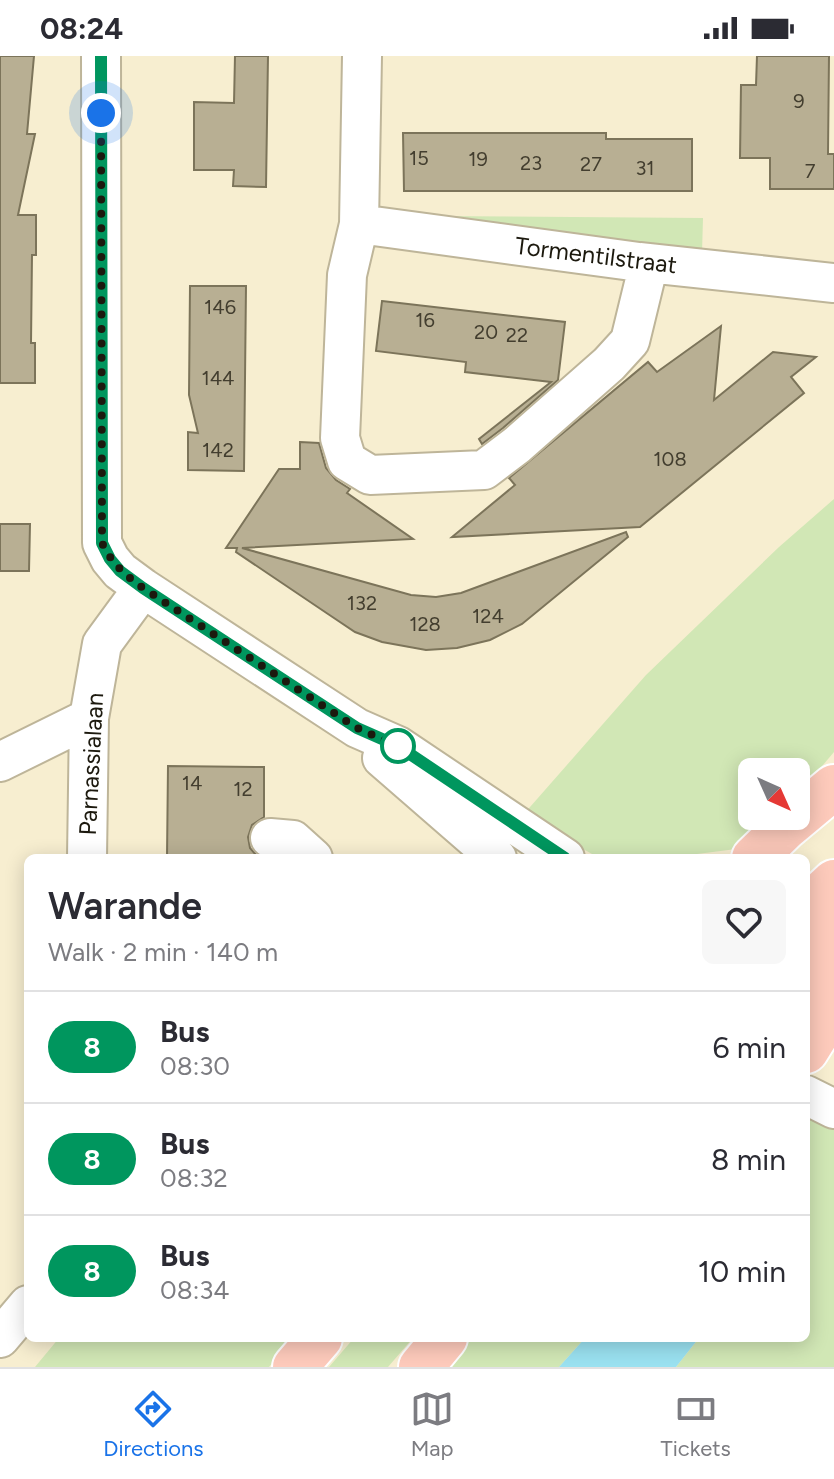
<!DOCTYPE html>
<html lang="en">
<head>
<meta charset="utf-8">
<style>
  :root { --surface:#fff; --page:#f7f7f7; --text:#2b2b33; --muted:#7c7c81; --line:#e1e1e2; --accent:#1a73e8 }
  body { margin:0; font-family:Figtree,sans-serif; background:var(--page); color:var(--text); height:100vh; display:flex; flex-direction:column; font-size:30px; white-space:nowrap }
  * { box-sizing:border-box; margin:0 }
  p { font-size:26px; color:var(--muted) }
  .icon { flex:none; width:44px; height:44px; fill:none; stroke:currentColor; stroke-width:2; stroke-linecap:round; stroke-linejoin:round }
  .map { position:relative; flex:1; overflow:hidden }
  .sheet { position:absolute; left:24px; top:798px; width:786px; height:488px; display:flex; flex-direction:column; background:var(--surface); border-radius:12px; box-shadow:0 4px 20px #0003 }
  .sheet>* { flex:none }
  .badge { padding:0 16px; border-radius:26px; font-size:28px; line-height:52px }
  .needle { width:52px; rotate:135deg }
  .tools { position:absolute; left:738px; top:702px; display:grid; gap:16px }
  .tools a { display:grid; place-items:center; width:72px; height:72px; border-radius:12px; background:var(--surface); box-shadow:0 4px 20px #0003; font-size:40px }
  .you { position:absolute; width:40px; height:40px; margin:-20px; border:6px solid #fff; border-radius:50%; background:#1a73e8; box-shadow:0 0 0 12px #1a73e833 }
  .map>.badge { position:absolute; translate:-50% -50%; box-shadow:0 0 0 4px #fff }
  .round { display:grid; place-items:center; flex:none; width:84px; height:84px; border-radius:12px; background:var(--page) }
  .summary { display:flex; align-items:center; justify-content:space-between; height:136px; padding:0 24px }
  h1 { font-size:38px; font-weight:600; line-height:60px }
  ul { padding:0; list-style:none }
  li { display:flex; align-items:center; gap:24px; height:112px; padding:0 24px; border-top:2px solid var(--line) }
  li div { flex:1 }
  li b { display:block; font-size:30px }
  li em { font-style:normal }
  li .badge { min-width:88px; font-weight:700; text-align:center }
  .status { display:flex; justify-content:space-between; align-items:center; height:56px; padding:0 40px; background:var(--surface); direction:ltr }
  .status svg { height:22px; fill:currentColor }
  .dock { display:flex; justify-content:space-around; align-items:center; height:112px; border-top:2px solid var(--line); background:var(--surface); font-size:22px; color:var(--muted) }
  .dock a { display:grid; justify-items:center; gap:4px }
  .dock .selected { color:var(--accent) }
  .map>svg:first-child { display:block }
  .green { fill:#d1e7b5 }
  .water { fill:#9ae1f0 }
  .building { fill:#b8af93; stroke:#7c745a; stroke-width:2 }
  .lines { fill:none; stroke-linecap:round; stroke-linejoin:round }
  .minor-casing { stroke:#beb599; stroke-width:42 }
  .major-casing { stroke:#fff; stroke-width:48 }
  .minor { stroke:#fff; stroke-width:38 }
  .major { stroke:#fdcabb; stroke-width:44 }
  .line-casing { stroke:#fff; stroke-width:18 }
  .line { stroke:#00965e; stroke-width:12 }
  .walk { stroke:#1c190e; stroke-width:8; stroke-dasharray:0 14.4 }
  .stop-dot { fill:#fff; stroke:#00965e; stroke-width:4 }
  .labels { text-anchor:middle; dominant-baseline:central; stroke-width:6; stroke-linejoin:round; paint-order:stroke }
  .number-label { font-size:20px; fill:#433e2f }
  .street-label { font-size:24px; fill:#1c190e; stroke:#fff }
</style>
</head>
<body>
<div class="status"><b>08:24</b><svg viewBox="0 0 49 12"><path d="M0 12V9h3v3zM5 12V6h3v6zM10 12V3h3v9zM15 12V0h3v12zM26 1h20v11H26zM47 4h2v5h-2z"/></svg></div>
<div class="map">
<svg width="834" height="1311" viewBox="0 0 834 1311">
  <rect width="100%" height="100%" fill="#f7eed0"/>
  <!-- green -->
  <path class="green" d="M429,160L703,162L702,197Z
    M834,443V696L796,741V716H752V760H780L736,793L666,802H635L592,798L523,759L646,619L779,491Z
    M806,1058L834,1073V1311H676L699,1282H806Z
    M59,1282H294L269,1311H35Z
    M354,1282H413L388,1311H329Z
    M469,1282H585L559,1311H445Z"/>
  <!-- water -->
  <path class="water" d="M585,1282H699L676,1311H559Z"/>
  <!-- building -->
  <path class="building" d="M0,0H34L27,78H35L18,159H36V199H32L31,287H35V327H0Z
    M235,0H268L266,131L233,130L234,114H194V46L234,47Z
    M757,0H829L828,98H834V133H770V102H740L741,29H756Z
    M403,77H606V83H692V135H404Z
    M190,230H246L244,415L188,414V376L198,377L189,339Z
    M382,245L565,266L558,324L503,372L482,388L479,383L551,326L465,316L466,306L376,295Z
    M721,270L714,344L773,296L816,301L791,321L804,337L640,471L452,481L515,429L509,422L648,306L657,316Z
    M300,386L319,387L326,412L336,424L350,433L347,437L413,483L242,492L411,539L436,541L461,537L626,476L628,481L522,568L490,584L457,592L426,594L382,586L355,576L328,558L236,496L237,492H226L279,413H300Z
    M0,468H30L29,515H0Z
    M168,710L264,711V761L252,769L248,781L250,792L257,800L263,802H167Z"/>
  <g class="lines">
    <defs>
      <path id="minor" d="M101,0L102,487L110,503L120,515L143,532L357,672L398,690L565,802
        M362,0L359,168L347,219L340,382L347,405L370,419L484,414L517,389L609,308L630,285L649,207
        M359,168L639,206L834,227
        M382,702L497,802
        M0,706L89,662
        M270,782L293,784L313,802
        M87,802L89,662L102,588L143,532
        M806,1039L834,1053
        M0,1282L28,1249"/>
      <path id="major" d="M754,802L786,771L834,731
        M806,857L819,840L834,826
        M806,995L818,976L823,956L825,899L834,874
        M295,1311L320,1282
        M421,1311L445,1282"/>
    </defs>
    <!-- minor casing -->
    <use href="#minor" class="minor-casing"/>
    <!-- major casing -->
    <use href="#major" class="major-casing"/>
    <!-- minor -->
    <use href="#minor" class="minor"/>
    <!-- major -->
    <use href="#major" class="major"/>
  </g>
  <g class="lines">
    <defs>
      <path id="line" d="M101,0L102,487L110,503L120,515L143,532L357,672L398,690L565,802"/>
    </defs>
    <!-- line casing -->
    <use href="#line" class="line-casing"/>
    <!-- line -->
    <use href="#line" class="line"/>
    <!-- walk -->
    <path class="walk" d="M101,57L102,487C113,509 124,518 143,532L357,672L398,690"/>
  </g>
  <!-- markers -->
  <circle class="stop-dot" cx="398" cy="690" r="16"/>
  <g class="labels">
    <!-- number labels -->
    <g class="number-label">
      <text x="799" y="45">9</text>
      <text x="419" y="102">15</text>
      <text x="478" y="103">19</text>
      <text x="531" y="107">23</text>
      <text x="591" y="108">27</text>
      <text x="645" y="112">31</text>
      <text x="810" y="115">7</text>
      <text x="220" y="251">146</text>
      <text x="425" y="264">16</text>
      <text x="486" y="276">20</text>
      <text x="517" y="279">22</text>
      <text x="218" y="322">144</text>
      <text x="218" y="394">142</text>
      <text x="670" y="403">108</text>
      <text x="362" y="547">132</text>
      <text x="488" y="560">124</text>
      <text x="425" y="568">128</text>
      <text x="192" y="727">14</text>
      <text x="243" y="733">12</text>
    </g>
    <!-- street labels -->
    <g class="street-label">
      <text transform="translate(596 199) rotate(7)">Tormentilstraat</text>
      <text transform="translate(91 708) rotate(-87)">Parnassialaan</text>
    </g>
  </g>
</svg>
<div class="tools">
<a><svg class="needle" viewBox="-14 -14 28 28"><path d="M0-13l5 13h-10z" fill="#e53935"/><path d="M0 13l5-13h-10z" fill="#7c7c81"/></svg></a>
</div>
<div class="you" style="left:101px;top:57px"></div>
<section class="sheet">
<div class="summary"><div><h1>Warande</h1><p>Walk · 2 min · 140 m</p></div><a class="round"><svg class="icon" aria-label="heart" viewBox="0 0 24 24"><path d="M12 20l-8-8c-3-5 5-10 8-4 3-6 11-1 8 4z"/></svg></a></div>
<ul>
<li><span class="badge" style="background:#00965e;color:#fff">8</span><div><b>Bus</b><p>08:30</p></div><em>6 min</em></li>
<li><span class="badge" style="background:#00965e;color:#fff">8</span><div><b>Bus</b><p>08:32</p></div><em>8 min</em></li>
<li><span class="badge" style="background:#00965e;color:#fff">8</span><div><b>Bus</b><p>08:34</p></div><em>10 min</em></li>
</ul>
</section>
</div>
<nav class="dock">
<a class="selected"><svg class="icon" aria-label="directions" viewBox="0 0 24 24"><path d="M12 3l9 9-9 9-9-9zM9 14v-3h6M13 9l2 2-2 2"/></svg>Directions</a>
<a><svg class="icon" aria-label="map" viewBox="0 0 24 24"><path d="M3 6l6-2 6 2 6-2v14l-6 2-6-2-6 2zM9 4v14M15 6v14"/></svg>Map</a>
<a><svg class="icon" aria-label="tickets" viewBox="0 0 24 24"><path d="M3 7h18v10H3zM15 7v10"/></svg>Tickets</a>
</nav>
</body>
</html>
